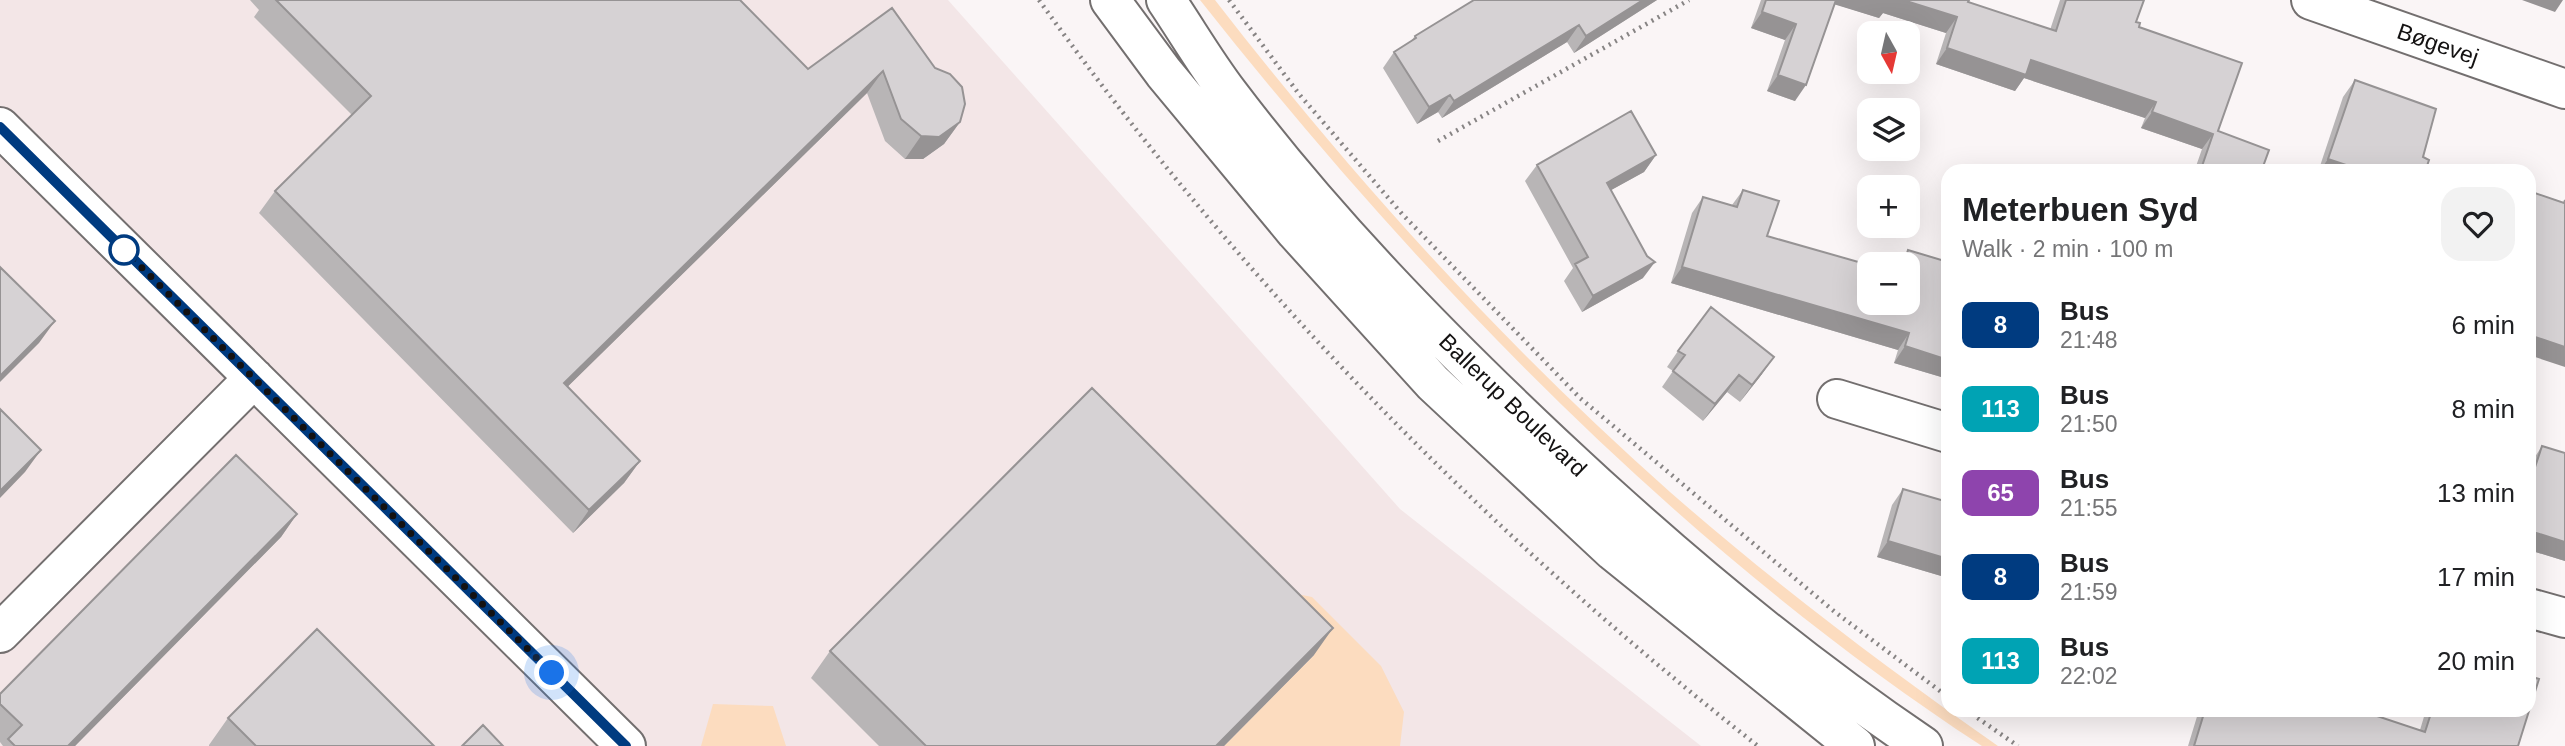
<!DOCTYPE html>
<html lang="en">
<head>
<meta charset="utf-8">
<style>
  :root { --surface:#fff; --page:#f2f2f2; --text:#202124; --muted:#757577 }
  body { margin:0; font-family:Arial,sans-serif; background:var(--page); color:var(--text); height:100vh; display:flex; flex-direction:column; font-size:26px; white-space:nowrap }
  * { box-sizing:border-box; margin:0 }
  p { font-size:23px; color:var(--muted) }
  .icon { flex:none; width:38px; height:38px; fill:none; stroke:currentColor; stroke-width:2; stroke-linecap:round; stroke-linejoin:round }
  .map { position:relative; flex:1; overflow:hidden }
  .details { position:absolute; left:1941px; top:164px; width:595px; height:553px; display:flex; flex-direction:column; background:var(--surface); border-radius:21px; box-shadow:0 7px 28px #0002 }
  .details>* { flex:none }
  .badge { padding:0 14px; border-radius:10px; font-size:24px; line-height:46px }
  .needle { width:46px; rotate:172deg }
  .controls { position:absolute; left:1857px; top:21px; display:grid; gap:14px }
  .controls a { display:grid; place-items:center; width:63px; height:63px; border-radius:14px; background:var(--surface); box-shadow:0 7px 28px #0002; font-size:35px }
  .you { position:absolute; width:35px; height:35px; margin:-18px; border:5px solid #fff; border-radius:50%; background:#1a73e8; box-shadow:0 0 0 10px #1a73e833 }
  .map>.badge { position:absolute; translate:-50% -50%; box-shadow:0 0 0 4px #fff }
  .round { display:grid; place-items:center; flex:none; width:74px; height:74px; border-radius:21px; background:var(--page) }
  .summary { display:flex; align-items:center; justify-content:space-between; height:119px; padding:0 21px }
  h1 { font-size:33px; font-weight:800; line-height:52px }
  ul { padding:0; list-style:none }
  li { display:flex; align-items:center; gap:21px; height:84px; padding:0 21px }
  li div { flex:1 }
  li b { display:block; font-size:26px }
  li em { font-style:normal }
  li .badge { min-width:77px; font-weight:700; text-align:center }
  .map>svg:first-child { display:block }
  .built { fill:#f3e6e7 }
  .green { fill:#fcdcbf }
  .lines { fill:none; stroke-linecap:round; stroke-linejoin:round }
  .minor-casing { stroke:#736f6f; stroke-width:42 }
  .path { stroke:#878484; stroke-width:4.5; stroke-dasharray:2 5; stroke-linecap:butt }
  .minor { stroke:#fff; stroke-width:38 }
  .wall { fill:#b8b5b6 }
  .shaded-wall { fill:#969394 }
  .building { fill:#d6d2d4; stroke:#969394; stroke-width:2 }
  .line-casing { stroke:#fff; stroke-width:16 }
  .line { stroke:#003b80; stroke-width:10 }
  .walk { stroke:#141212; stroke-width:7; stroke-dasharray:0 12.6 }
  .stop-dot { fill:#fff; stroke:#003b80; stroke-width:3.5 }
  .labels { text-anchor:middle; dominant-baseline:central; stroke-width:5; stroke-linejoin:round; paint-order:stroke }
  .street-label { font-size:23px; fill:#141212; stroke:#fff }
</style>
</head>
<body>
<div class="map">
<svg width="2565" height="746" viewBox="0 0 2565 746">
  <rect width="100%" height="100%" fill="#faf5f6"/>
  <!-- built -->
  <path class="built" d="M0,0H948L1400,509L1701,746H0Z"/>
  <!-- green -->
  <path class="green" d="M1200,0H1215C1352,177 1502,343 1670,492C1774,583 1885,667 1998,746H1982C1680,548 1424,283 1200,0Z
    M1243,583L1312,597L1381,666L1404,712L1400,746H1224L1314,655Z
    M713,704L773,706L786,746H701Z"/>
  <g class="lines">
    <defs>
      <path id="minor" d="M1110,0L1164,73L1296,232L1433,383L1613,551L1855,746
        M1166,0C1187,31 1206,64 1229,94C1325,221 1437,336 1553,445C1669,554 1791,657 1923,746
        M2311,0L2565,89
        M0,127L626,746
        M1837,399L1948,433
        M2529,608L2565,618
        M0,633L254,378"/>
    </defs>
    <!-- minor casing -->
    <use href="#minor" class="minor-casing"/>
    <!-- path -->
    <path class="path" d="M1039,0C1241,283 1485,532 1758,746
      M1229,0L1299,94L1403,215L1580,398L1835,612L1948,697
      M1438,141L1689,0
      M1966,710L2018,746"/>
    <!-- minor -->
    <use href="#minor" class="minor"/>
  </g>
  <!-- wall -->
  <path class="wall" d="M250,0H740L808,69L892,8L960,122L944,144L923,159H905L885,141L867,93L567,387L640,461L624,483L573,533L259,213L275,191L352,115L254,17L259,10Z
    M1474,0H1657L1574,53L1567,42L1442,118L1438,112L1417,124L1383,68L1394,52L1410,42L1415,36Z
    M1761,0H1969L1968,2L2050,30L2060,0H2144L2136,22L2139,27L2218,131L2261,172H2194L2202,149L2141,128L2145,118L2024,78L2015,91L1936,64L1946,33L1883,13L1879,18L1835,4L1795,101L1767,91L1785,40L1751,28Z
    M2355,80L2423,157L2425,172H2318L2343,97Z
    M1656,155L1644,172L1611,190L1643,278L1582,312L1564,281L1573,268L1525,181L1537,165Z
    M1743,190L1767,236L1869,303L1908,264H1877L1882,257L1899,263L1908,250L1948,379L1894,363L1898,350L1671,283L1692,213L1703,197L1732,205Z
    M1678,351L1762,374L1740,402L1727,392L1703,421L1662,387L1673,371L1667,367Z
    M2542,446L2565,453V561L2529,550V466Z
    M1903,489L1948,502V578L1877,557L1892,505Z
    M297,514L281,537L75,746H3L0,742V694Z
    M830,651L1314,655L1224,746H879L811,678Z
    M2199,710H2359L2420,730L2426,710H2529L2518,746H2188Z
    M228,718L434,746H209V745Z"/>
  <!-- shaded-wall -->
  <path class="shaded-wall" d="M1643,0H1657L1574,53L1586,36Z
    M1832,0H1903L1957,17L1946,33L1883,13L1879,18L1830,3Z
    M2522,0H2563L2555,12Z
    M1762,12L1796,24L1785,40L1751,28Z
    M1579,25L1567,42L1442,118L1454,101Z
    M1947,48L2031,60L2156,102L2145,118L2024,78L2015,91L1936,64Z
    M883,71L867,93L548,406L564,383Z
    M1778,75L1806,85L1795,101L1767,91Z
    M1450,95L1438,112L1417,124L1429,107Z
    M2152,112L2213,134L2202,149L2141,128Z
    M960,122L944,144L923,159H905L921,136Z
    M1656,155L1644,172L1595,199L1607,183Z
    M2328,159L2367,172H2319Z
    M1655,262L1643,278L1582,312L1593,296Z
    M1682,267L1909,333L1898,350L1671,283Z
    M55,321L39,343L0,382V376Z
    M2529,335L2565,347V367L2529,355Z
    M1905,346L1948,360V379L1894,363Z
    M1774,357L1762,374L1740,402L1752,385Z
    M1739,375L1727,392L1703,421L1715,404Z
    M41,450L25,472L0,498V491Z
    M640,461L624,483L573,533L589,510Z
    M297,514L281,537L75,746H68Z
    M2530,531L2565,542V561L2529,550V533Z
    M1888,541L1948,559V578L1877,557Z
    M1333,628L1314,655L1224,746H1216Z"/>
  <!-- building -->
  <path class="building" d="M276,0H740L808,69L892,8L935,68L950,74L962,87L965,104L960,122L939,137L921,136L901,119L883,71L564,383L640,461L589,510L275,191L371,96Z
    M1474,0H1643L1586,36L1579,25L1454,101L1450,95L1429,107L1394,52L1416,38L1415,36Z
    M1766,0H1836L1806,85L1778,75L1796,24L1762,12Z
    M1903,0H1969L1968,2L2056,31L2066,0H2144L2136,22L2140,23L2139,27L2242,63L2218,131L2269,150L2261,172H2200L2213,134L2152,112L2156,102L2031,60L2026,75L1947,48L1957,17Z
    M2355,80L2436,109L2423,157L2429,160L2425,172H2367L2328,159Z
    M1631,111L1656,155L1607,183L1647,256L1655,262L1593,296L1575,264L1588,257L1537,165Z
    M1743,190L1779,201L1767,236L1869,265V303H1908V264H1879L1882,257L1904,264L1908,250L1948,262V360L1905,346L1909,333L1682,267L1703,197L1737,207Z
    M2529,191L2564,203L2565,200V347L2529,335Z
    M0,267L55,321L0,376Z
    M1711,307L1774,357L1752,385L1739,375L1715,404L1673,371L1685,355L1678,351Z
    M1092,388L1333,628L1216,746H926L830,651Z
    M0,409L41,450L0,491Z
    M2542,446L2565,453V542L2530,531L2529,535V466L2535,467Z
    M236,455L297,514L68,746H15L8,739L22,725L0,704V694Z
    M1903,489L1948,502V559L1888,541Z
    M317,629L434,746H256L228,718Z
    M2529,676L2539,679L2518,746H2194L2205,710H2359L2425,732L2432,710H2529Z
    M483,725L503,746H462Z"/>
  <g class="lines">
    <defs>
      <path id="line" d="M0,127L626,746"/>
    </defs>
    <!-- line casing -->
    <use href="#line" class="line-casing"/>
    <!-- line -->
    <use href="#line" class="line"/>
    <!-- walk -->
    <path class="walk" d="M124,250L552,673"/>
  </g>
  <!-- markers -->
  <circle class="stop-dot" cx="124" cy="250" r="14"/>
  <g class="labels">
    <!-- street labels -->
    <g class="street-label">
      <text transform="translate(2438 44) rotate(19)">Bøgevej</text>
      <text transform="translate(1513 405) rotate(44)">Ballerup Boulevard</text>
    </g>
  </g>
</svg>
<div class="controls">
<a><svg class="needle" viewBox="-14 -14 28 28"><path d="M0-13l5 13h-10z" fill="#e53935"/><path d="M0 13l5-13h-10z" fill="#757577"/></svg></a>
<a><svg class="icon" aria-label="layers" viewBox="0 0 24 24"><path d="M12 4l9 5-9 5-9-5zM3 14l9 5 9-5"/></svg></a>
<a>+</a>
<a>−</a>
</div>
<div class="you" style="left:552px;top:673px"></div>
<section class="details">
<div class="summary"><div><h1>Meterbuen Syd</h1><p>Walk · 2 min · 100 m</p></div><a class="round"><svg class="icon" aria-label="heart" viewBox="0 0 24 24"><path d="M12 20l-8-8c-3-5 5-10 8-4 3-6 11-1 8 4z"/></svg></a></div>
<ul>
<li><span class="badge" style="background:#003b80;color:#fff">8</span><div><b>Bus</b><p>21:48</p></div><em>6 min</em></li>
<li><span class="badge" style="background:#00a3b4;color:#fff">113</span><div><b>Bus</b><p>21:50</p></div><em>8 min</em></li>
<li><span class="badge" style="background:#8e44ad;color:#fff">65</span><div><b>Bus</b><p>21:55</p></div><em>13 min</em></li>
<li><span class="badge" style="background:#003b80;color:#fff">8</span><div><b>Bus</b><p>21:59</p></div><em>17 min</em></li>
<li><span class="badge" style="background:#00a3b4;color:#fff">113</span><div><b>Bus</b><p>22:02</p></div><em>20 min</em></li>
</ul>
</section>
</div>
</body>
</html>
